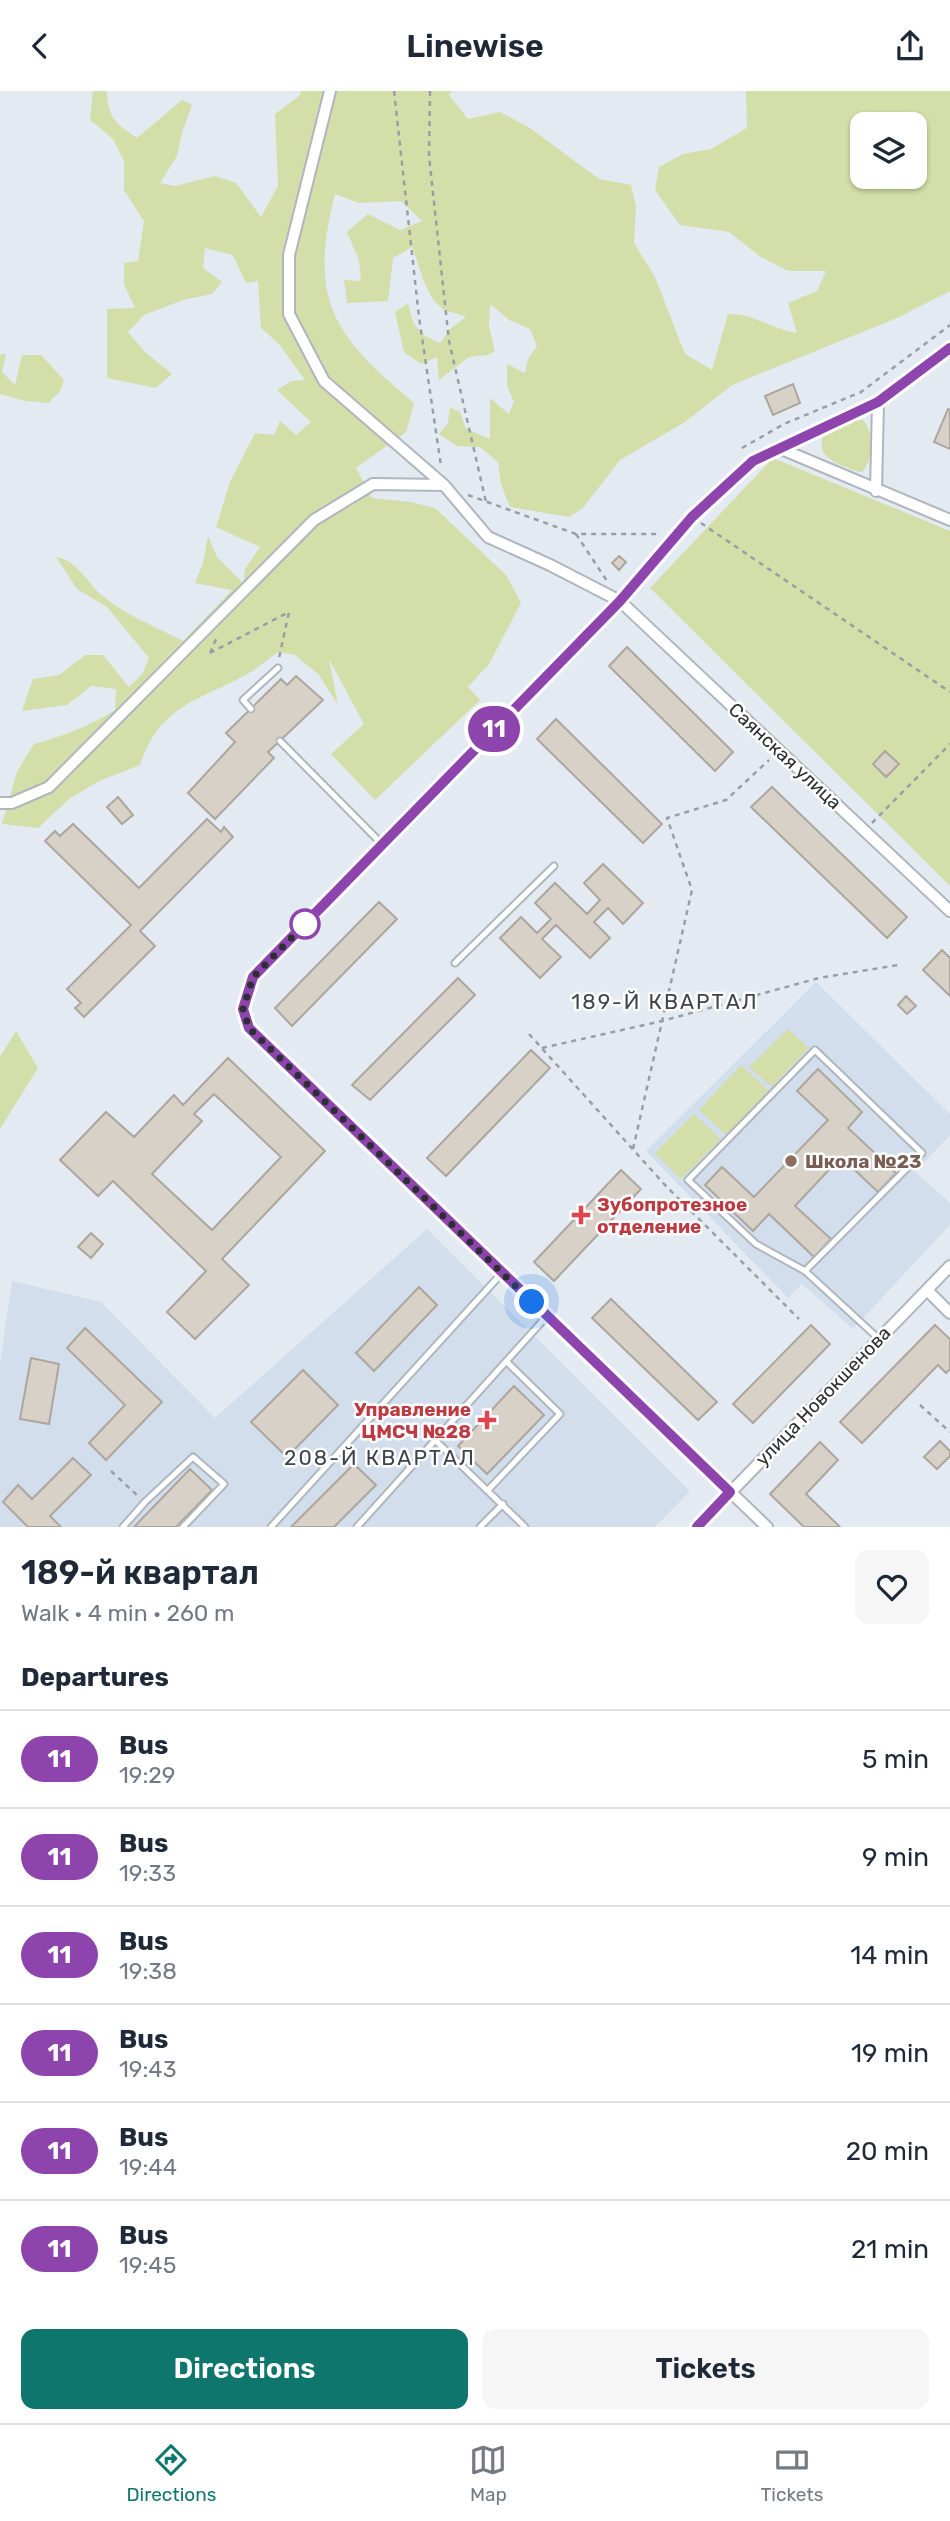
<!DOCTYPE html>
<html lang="en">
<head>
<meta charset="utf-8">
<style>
  :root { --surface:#fff; --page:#f6f6f7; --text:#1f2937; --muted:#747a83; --line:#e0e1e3; --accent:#0f766e }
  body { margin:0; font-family:Rubik,sans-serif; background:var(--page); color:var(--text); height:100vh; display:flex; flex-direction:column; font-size:26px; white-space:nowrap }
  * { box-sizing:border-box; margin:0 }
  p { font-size:23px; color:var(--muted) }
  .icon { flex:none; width:38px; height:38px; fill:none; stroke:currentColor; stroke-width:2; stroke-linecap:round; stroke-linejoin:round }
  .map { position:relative; height:1436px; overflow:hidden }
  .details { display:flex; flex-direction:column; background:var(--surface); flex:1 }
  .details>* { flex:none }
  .badge { padding:0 14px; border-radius:23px; font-size:24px; line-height:46px }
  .tools { position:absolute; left:850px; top:21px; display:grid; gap:14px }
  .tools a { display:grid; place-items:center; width:77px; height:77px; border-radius:14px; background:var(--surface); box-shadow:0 2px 5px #0004; font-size:35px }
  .you { position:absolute; width:35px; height:35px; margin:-18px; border:5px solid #fff; border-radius:50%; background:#1a73e8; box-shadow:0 0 0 10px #1a73e833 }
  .map>.badge { position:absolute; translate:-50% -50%; box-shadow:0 0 0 4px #fff }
  h2 { padding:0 21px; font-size:26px; line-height:63px }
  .round { display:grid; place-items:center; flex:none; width:74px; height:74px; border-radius:14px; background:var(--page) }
  .summary { display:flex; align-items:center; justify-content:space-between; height:119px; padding:0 21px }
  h1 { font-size:33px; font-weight:600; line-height:52px }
  .cta { display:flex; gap:14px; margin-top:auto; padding:14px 21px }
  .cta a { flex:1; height:80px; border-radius:14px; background:var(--accent); color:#fff; font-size:28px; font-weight:600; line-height:80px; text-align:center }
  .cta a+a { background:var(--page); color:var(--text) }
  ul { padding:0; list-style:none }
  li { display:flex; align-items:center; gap:21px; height:98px; padding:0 21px; border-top:2px solid var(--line) }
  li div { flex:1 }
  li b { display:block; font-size:26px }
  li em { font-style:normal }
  li .badge { min-width:77px; font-weight:700; text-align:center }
  header { display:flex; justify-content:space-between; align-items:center; height:91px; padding:0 21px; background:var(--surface); font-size:32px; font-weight:600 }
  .tabs { display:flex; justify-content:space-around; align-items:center; height:98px; border-top:2px solid var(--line); background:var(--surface); font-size:19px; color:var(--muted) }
  .tabs a { display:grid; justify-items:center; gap:4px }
  .tabs .selected { color:var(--accent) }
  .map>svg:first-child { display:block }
  .built { fill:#d2deec }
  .green { fill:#d3dea9; fill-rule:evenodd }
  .building { fill:#d7d1c8; stroke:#aca69e; stroke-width:2; fill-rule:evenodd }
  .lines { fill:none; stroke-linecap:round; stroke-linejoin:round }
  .service-casing { stroke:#afb6be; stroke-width:9 }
  .minor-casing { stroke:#afb6be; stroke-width:14 }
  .path { stroke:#999ea4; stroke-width:2.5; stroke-dasharray:5 5; stroke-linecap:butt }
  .service { stroke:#fff; stroke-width:5 }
  .minor { stroke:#fff; stroke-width:10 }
  .line-casing { stroke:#fff; stroke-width:16 }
  .line { stroke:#8e44ad; stroke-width:10 }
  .walk { stroke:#2d2f32; stroke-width:7; stroke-dasharray:0 12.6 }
  .stop-dot { fill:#fff; stroke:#8e44ad; stroke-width:3.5 }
  .education-dot { fill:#8d6e63; stroke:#fff; stroke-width:2.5 }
  .health-dot { fill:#e0444e; stroke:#fff; stroke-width:2.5 }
  .labels { text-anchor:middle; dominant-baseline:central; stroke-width:5; stroke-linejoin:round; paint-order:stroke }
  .street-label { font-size:19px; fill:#2d2f32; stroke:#fff }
  .education-label { font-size:19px; font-weight:bold; fill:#785e54; stroke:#fff; text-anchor:start }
  .health-label { font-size:19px; font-weight:bold; fill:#be3a42; stroke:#fff; text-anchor:start }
  .neighbourhood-label { font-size:21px; letter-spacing:2px; fill:#3f444b; stroke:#fff }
</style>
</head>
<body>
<header><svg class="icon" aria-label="back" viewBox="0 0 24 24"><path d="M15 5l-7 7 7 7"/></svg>Linewise<svg class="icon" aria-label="share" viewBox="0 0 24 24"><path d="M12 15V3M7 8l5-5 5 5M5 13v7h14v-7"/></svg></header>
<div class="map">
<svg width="950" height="1436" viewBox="0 0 950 1436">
  <rect width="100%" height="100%" fill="#e3eaf2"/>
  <!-- built -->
  <path class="built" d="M816,891L950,1023V1044L915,1081L950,1112V1134L853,1238L802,1193L788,1207L646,1060Z
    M427,1138L690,1400L655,1436H0V1272L12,1190L101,1211L215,1327Z"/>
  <!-- green -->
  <path class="green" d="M93,0H107C108,27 115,32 137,47L182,9L192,14L182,42L177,65L160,92L175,95L215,85L236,92L261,126L278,95L275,23L299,5L301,0H452L449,4L468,28L500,21L530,37L599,88L631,94L636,116L634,152L655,186L685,263L712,279L728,223C753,222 772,238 797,242L788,212L817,200L826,180H788L761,166L729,141L680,134L655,99L659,76L683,63L711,58L747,37L746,0H950V200L897,227L732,294L685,331L620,369L582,418L569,426L510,416L501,393L498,371L480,356L457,355L439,343L448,332L450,316L460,321L466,338L490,348V307L509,323L514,311L507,295V273L525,282L528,268L537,255L530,238L509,229L490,213L489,236L495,260L488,264L469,266L439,289L437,266L421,273L404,261L395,221L408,212C413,236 417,242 440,252L451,237L466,226C460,223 452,222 445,219C426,209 420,175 412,156L393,167L388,210L347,212L344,189L361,190L359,169L347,141L368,123L400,139L422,130L401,110L359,112L335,103C308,210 333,244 414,312L406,341L356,377L372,407L411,411L435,417L506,484L521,512L489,573L468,596L480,609L375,709L331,663L364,633L329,568L338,614L319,584L295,564L278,561C268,568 258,577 247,583C197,611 161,613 140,674L99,690L69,708L38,737L2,733L17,681L34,653C64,645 89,635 115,619L116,598L91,595L67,614L22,620L33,588L59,584L85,564H103L129,596L142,583L149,567L107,516L77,498L56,466C75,469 84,486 97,500C120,522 155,535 183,550L232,499L195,492L203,472L208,445L217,466L243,492L245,478L260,456L216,436L230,391L255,342L274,344L280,330L296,344L311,331L277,299L291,290L305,289L279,253L261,237L258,190L246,192L233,164L205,157L203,177L222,191L212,203L183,209L144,224L128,241L145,261L172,283L156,297L107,287V218L135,217L124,193V172L138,170L144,130L124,99V70L113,48L90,29ZM863,33H915V86H863Z
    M0,263H6L2,281L15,294L22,264H41L64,289L60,300L48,312L26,310L0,303Z
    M853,329H863C874,340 873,369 863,380L859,381C842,375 813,367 824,344Z
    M773,367L950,440V795L650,497Z
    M788,938L809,957L772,996L749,976Z
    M16,940L38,977L0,1038V966Z
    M741,974L769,1000L726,1044L699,1019Z
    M694,1023L721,1048L681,1088L655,1062Z"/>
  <!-- building -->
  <path class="building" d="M793,293L800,312L773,324L765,305Z
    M948,318L950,319V358L934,351Z
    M619,465L626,471L619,479L612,472Z
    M627,556L733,661L715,680L609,575Z
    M296,585L323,609L268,661L274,667L215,728L188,702L235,651L226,642L281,588L287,594Z
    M556,628L662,733L643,752L537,648Z
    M885,660L899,673L886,686L873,673Z
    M772,696L907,826L887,847L751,716Z
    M118,706L133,724L122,733L107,716Z
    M207,728L221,741L224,736L233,746L140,840L155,855L84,926L75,917L81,912L67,898L131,834L45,750L55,740L60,745L73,733L139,797Z
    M603,773L643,812L623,833L608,817L594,831L610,847L590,867L556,834L542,848L561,866L540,887L500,847L521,826L537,842L551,828L535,812L555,792L587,823L600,809L584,792Z
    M379,811L397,828L292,935L275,917Z
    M942,859L950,867V905L923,879Z
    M458,887L475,904L370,1009L352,994Z
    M906,905L916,915L907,923L898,914Z
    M531,959L550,977L446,1085L427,1067Z
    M228,967L325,1060L222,1168L249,1194L195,1248L167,1221L206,1180L113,1090L98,1105L60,1069L106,1021L134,1046L174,1004L183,1014ZM214,1003L281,1066L212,1139L152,1083L202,1030L194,1023Z
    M818,978L862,1021L848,1037L896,1082L878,1101L841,1066L795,1115L831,1148L814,1166L769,1123L753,1140L705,1094L722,1076L754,1106L828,1029L797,1000Z
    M621,1079L641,1098L554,1190L534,1171Z
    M91,1142L103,1153L91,1167L78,1156Z
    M419,1196L437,1214L374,1280L356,1262Z
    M611,1208L717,1311L698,1329L592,1227Z
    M811,1234L830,1253L753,1332L733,1313Z
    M935,1234L950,1248V1278L946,1282L938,1274L862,1352L840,1331Z
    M85,1237L162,1311L106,1369L89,1352L125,1314L67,1257Z
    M31,1267L59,1273L49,1333L20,1328Z
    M303,1279L338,1314L287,1366L251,1331Z
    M514,1295L544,1324L487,1383L458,1355Z
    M940,1350L950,1360V1365L937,1378L924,1366Z
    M820,1351L838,1369L806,1403L840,1436H804L770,1403Z
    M73,1367L91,1384L50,1425L61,1436H28L3,1411L18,1394L32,1408Z
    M354,1373L376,1394L334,1436H291Z
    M190,1378L212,1399L176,1436H134Z"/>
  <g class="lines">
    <defs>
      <path id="service" d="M251,618L243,609L278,577
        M280,650L382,753
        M455,872L554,775
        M805,1180L922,1062L815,959L688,1089L756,1153L805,1180L879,1248
        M436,1350L525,1436
        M488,1399L560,1323L507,1271
        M123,1436L145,1411L193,1366L224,1393L183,1436
        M271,1436L502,1182
        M357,1436L547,1225
        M480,1436L503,1413"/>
      <path id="minor" d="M330,0L289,164V223L324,290L444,394
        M779,357L950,429
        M876,400L878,311
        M0,712H12L49,696L314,429L373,393L444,394L488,446L550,474L620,510L950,820
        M927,1199L950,1222
        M697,1436L950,1175
        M767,1436L249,937L242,918L253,885L620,510L692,426L753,370L878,311L950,257"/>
    </defs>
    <!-- service casing -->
    <use href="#service" class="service-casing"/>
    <!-- minor casing -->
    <use href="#minor" class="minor-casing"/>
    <!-- path -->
    <path class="path" d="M394,0L419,226L441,375
      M430,0L429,65L449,250L486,411
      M742,357L784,333L861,301L950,234
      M468,404L576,443H661
      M701,432L950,601
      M576,443L607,490
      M210,562L289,521L279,567
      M210,562L217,546
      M872,732L950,653
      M529,943L665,1094L799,1228
      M542,957L662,930L819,887L898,874
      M633,1058L692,799L667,727L726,709L769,669
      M920,1314L950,1341
      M111,1380L139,1406"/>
    <!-- service -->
    <use href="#service" class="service"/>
    <!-- minor -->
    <use href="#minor" class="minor"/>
  </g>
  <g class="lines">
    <defs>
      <path id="line" d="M697,1436L730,1401L249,937L243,918L253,886L620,510L692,426L753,370L878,311L950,257"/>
    </defs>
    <!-- line casing -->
    <use href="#line" class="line-casing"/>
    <!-- line -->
    <use href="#line" class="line"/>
    <!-- walk -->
    <path class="walk" d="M305,833L307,831L253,886L243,918L249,937L532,1211"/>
  </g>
  <!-- markers -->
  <circle class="stop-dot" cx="305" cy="833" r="14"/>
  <circle class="education-dot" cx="791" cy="1070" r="7"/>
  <g class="health-dot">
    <path d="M577.5 1113.5h7v7h7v7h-7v7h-7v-7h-7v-7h7z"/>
    <path d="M483.5 1318.5h7v7h7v7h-7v7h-7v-7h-7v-7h7z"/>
  </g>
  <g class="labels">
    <!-- street labels -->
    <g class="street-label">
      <text transform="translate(785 665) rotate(43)">Саянская улица</text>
      <text transform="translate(823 1305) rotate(-46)">улица Новокшенова</text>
    </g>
    <!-- education labels -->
    <g class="education-label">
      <text x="805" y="1070">Школа №23</text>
    </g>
    <!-- health labels -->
    <g class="health-label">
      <text x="597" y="1113">Зубопротезное<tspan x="597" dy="22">отделение</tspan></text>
      <text x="471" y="1318" text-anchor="end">Управление<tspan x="471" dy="22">ЦМСЧ №28</tspan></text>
    </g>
    <!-- neighbourhood labels -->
    <g class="neighbourhood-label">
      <text x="665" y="910">189-Й КВАРТАЛ</text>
      <text x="380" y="1366">208-Й КВАРТАЛ</text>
    </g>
  </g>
</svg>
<div class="tools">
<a><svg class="icon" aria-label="layers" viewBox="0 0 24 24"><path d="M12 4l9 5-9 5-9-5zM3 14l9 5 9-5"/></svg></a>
</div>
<div class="you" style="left:532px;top:1211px"></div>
<b class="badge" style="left:494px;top:638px;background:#8e44ad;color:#fff">11</b>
</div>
<section class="details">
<div class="summary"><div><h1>189-й квартал</h1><p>Walk · 4 min · 260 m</p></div><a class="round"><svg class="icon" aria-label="heart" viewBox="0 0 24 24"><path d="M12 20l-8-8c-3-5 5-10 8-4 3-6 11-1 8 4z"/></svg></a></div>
<h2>Departures</h2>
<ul>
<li><span class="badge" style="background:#8e44ad;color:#fff">11</span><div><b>Bus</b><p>19:29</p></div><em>5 min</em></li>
<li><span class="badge" style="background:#8e44ad;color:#fff">11</span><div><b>Bus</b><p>19:33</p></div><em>9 min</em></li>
<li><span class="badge" style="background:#8e44ad;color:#fff">11</span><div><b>Bus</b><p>19:38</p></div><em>14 min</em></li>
<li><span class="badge" style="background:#8e44ad;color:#fff">11</span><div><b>Bus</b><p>19:43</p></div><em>19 min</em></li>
<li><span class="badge" style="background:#8e44ad;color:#fff">11</span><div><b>Bus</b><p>19:44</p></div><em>20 min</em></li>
<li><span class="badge" style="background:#8e44ad;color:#fff">11</span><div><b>Bus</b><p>19:45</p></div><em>21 min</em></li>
</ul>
<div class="cta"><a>Directions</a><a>Tickets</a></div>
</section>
<nav class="tabs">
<a class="selected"><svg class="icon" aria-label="directions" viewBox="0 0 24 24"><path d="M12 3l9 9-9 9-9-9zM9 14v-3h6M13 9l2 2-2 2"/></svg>Directions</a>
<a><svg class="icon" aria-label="map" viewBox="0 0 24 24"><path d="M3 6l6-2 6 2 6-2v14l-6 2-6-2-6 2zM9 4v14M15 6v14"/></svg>Map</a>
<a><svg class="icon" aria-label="tickets" viewBox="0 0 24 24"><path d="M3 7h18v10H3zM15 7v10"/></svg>Tickets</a>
</nav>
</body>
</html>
